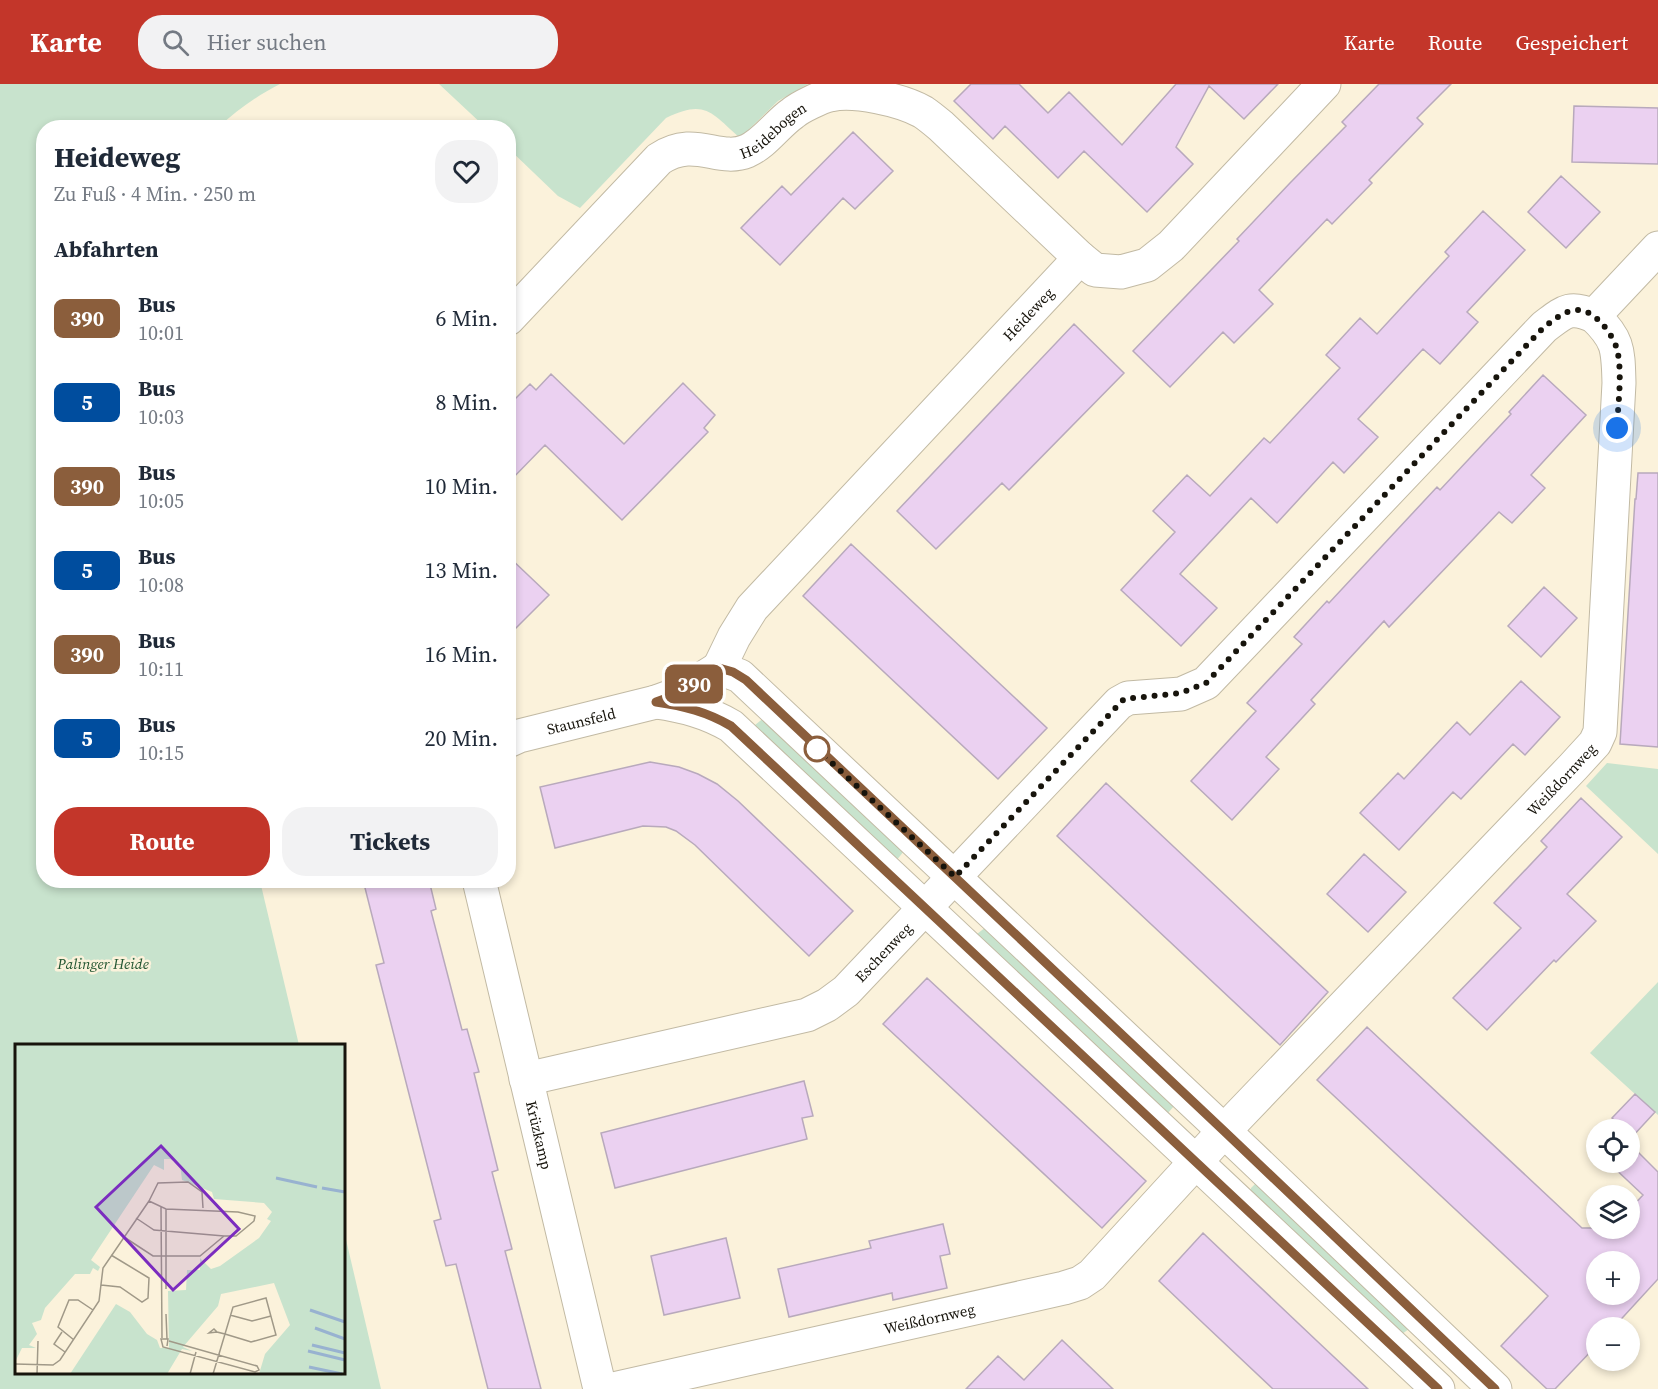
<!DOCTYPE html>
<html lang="de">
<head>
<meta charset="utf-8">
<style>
  :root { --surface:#fff; --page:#f2f2f3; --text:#1f2937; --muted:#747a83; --accent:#c3362a }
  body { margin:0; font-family:"Source Serif 4",serif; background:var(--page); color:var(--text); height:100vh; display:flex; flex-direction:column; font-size:22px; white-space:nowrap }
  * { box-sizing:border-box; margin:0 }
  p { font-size:20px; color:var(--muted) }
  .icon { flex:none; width:33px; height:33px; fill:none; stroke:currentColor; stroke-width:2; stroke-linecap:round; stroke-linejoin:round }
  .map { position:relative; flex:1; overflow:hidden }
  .side { position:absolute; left:36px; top:36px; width:480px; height:768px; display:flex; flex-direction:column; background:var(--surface); border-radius:24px; box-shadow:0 3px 9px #0003 }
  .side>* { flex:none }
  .badge { padding:0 12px; border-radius:9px; font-size:21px; line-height:39px }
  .buttons { position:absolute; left:1586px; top:1035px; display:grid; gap:12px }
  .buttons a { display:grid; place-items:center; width:54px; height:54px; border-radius:50%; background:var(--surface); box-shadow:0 3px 9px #0003; font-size:30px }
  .you { position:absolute; width:30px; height:30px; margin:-15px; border:4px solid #fff; border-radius:50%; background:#1a73e8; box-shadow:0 0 0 9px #1a73e833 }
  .map>.badge { position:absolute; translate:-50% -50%; box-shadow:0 0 0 3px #fff }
  h2 { padding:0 18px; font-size:22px; line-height:54px }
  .round { display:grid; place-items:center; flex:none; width:63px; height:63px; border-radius:24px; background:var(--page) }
  .headline { display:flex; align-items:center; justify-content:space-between; height:102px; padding:0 18px }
  h1 { font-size:28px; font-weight:700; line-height:45px }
  .primary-button { display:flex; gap:12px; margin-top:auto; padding:12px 18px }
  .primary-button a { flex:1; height:69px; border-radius:24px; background:var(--accent); color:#fff; font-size:24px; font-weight:700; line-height:69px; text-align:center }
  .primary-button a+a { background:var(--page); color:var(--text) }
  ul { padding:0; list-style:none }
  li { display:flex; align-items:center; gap:18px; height:84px; padding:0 18px }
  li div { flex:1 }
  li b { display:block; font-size:22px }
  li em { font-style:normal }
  li .badge { min-width:66px; font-weight:700; text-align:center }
  header { display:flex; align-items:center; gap:36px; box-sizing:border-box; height:84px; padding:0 30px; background:var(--accent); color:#fff }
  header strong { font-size:28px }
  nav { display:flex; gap:33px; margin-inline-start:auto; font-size:21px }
  .search { width:420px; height:54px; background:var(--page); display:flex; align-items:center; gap:15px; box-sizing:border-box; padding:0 21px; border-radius:24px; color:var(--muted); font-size:22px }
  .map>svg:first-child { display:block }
  .green { fill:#c8e3cd }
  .building { fill:#ebd1f1; stroke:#b8a9bc; stroke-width:1.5; fill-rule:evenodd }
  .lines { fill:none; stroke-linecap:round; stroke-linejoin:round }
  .street-casing { stroke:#c2baa4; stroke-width:35 }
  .street { stroke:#fff; stroke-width:33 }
  .line-casing { stroke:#fff; stroke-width:14 }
  .line { stroke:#8b5e3c; stroke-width:9 }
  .walk { stroke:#17140c; stroke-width:6; stroke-dasharray:0 10.8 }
  .stop-dot { fill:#fff; stroke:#8b5e3c; stroke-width:3 }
  .labels { text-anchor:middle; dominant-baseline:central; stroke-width:5; stroke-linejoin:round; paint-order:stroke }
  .street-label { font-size:15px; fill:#17140c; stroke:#fbf2db }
  .park-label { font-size:15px; font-style:italic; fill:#225531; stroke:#fbf2db }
  .inset-river { fill:none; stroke:#98b2d0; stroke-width:3 }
  .inset-road { fill:none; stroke:#a09988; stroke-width:1.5 }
  .view { fill:#7b2cbf; fill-opacity:0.15; stroke:#7b2cbf; stroke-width:3 }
  .inset-edge { fill:none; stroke:#17140c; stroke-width:3 }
</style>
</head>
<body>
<header>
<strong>Karte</strong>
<div class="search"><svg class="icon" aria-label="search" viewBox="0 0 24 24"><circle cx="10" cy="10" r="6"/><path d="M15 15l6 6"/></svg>Hier suchen</div>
<nav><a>Karte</a><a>Route</a><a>Gespeichert</a></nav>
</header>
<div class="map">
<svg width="1658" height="1305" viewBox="0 0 1658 1305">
  <rect width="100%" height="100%" fill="#fbf2db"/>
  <!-- green -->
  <path class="green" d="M0,0H280C258,11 237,26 219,43L44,44V796L260,797L299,961L16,962V1288H344V1147L381,1305H0Z
    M439,0H808L778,17L740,54C711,28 705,15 666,34L580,124L558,112L509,65L508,44L485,43Z
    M765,633L904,767L896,777L755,646V641Z
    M1607,679L1658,685V770L1586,702Z
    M986,843L1174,1022L1168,1029L977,850Z
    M1658,898V1031L1590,969Z
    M1256,1099L1409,1245L1402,1250L1250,1109L1251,1104Z"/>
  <!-- building -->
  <path class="building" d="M971,0H1019L1048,29L1069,8L1122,61L1176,0H1278L1244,35L1209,2L1176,63L1193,80L1147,128L1084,67L1058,94L1005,42L993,55L954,17Z
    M1379,0H1451L1417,34L1423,40L1369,96L1372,99L1332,140L1327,135L1259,206L1273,220L1234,259L1223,248L1170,303L1133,267L1239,157L1237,155L1290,99L1346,42L1342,38Z
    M1574,22L1658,24V80L1572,78Z
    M853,48L893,87L855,125L843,114L780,181L741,144L782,102L791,111Z
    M1561,92L1600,128L1566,164L1528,128Z
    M1483,127L1525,166L1467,228L1478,238L1440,280L1423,265L1358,335L1378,353L1344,389L1333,378L1277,439L1251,414L1180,490L1217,524L1181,562L1121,506L1175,448L1153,427L1187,391L1210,412L1264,354L1270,359L1340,284L1326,271L1360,234L1377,250L1449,172L1445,168Z
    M1074,240L1124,289L1009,406L1002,399L936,465L897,427Z
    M551,290L624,360L683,299L715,331L704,344L708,348L622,436L545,361L508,399V322L530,300L536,306Z
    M1543,291L1586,331L1531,391L1545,404L1512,439L1499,428L1389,543L1384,537L1311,616L1315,620L1266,673L1279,685L1232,736L1191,697L1256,627L1247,619L1302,560L1294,553L1327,517L1329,519L1437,403L1440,406L1511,330L1509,328Z
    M1638,389H1658V663L1620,660L1635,415H1636Z
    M851,460L1047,644L998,695L803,512Z
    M508,472L549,511L508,552Z
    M1544,503L1577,534L1541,573L1508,542Z
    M1521,597L1560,633L1525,671L1513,660L1461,715L1453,708L1399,766L1360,729L1398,689L1404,695L1457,638L1470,651Z
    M650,678L679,683L698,690L717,700L738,717L853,827L809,872L695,761L676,747L666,743L643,742L555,764L540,703Z
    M1106,699L1328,908L1280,961L1057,752Z
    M1581,714L1622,753L1567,810L1596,837L1556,878L1554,876L1487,946L1453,914L1521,844L1494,819L1547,763L1541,757Z
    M1364,770L1406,808L1368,848L1327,810Z
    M363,796H429L436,825L431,827L462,946L467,945L479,988L474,989L498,1086L492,1088L512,1165L505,1167L541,1305H488L456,1180L446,1182L434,1137L441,1135L376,881L384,879Z
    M927,894L1146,1097L1102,1144L883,940Z
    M1367,943L1582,1144H1629V1126L1643,1111L1610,1080L1612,1078H1629V1059L1658,1088V1195L1613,1244H1596V1262L1555,1305H1547L1501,1262L1548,1212L1317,996ZM1596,1178H1629V1210H1596Z
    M804,997L813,1032L802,1034L807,1055L615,1104L601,1049Z
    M1635,1010L1655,1028L1632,1053L1629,1050V1046H1624L1612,1034Z
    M943,1140L950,1170L940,1172L947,1204L893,1216L892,1209L789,1233L778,1185L871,1164L869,1157Z
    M1203,1149L1317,1257L1368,1305H1273L1204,1240L1159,1197Z
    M726,1154L740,1214L664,1231L651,1172Z
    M1062,1256L1113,1305H966L998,1272L1024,1296Z"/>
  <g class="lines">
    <defs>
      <g id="street">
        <path id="s1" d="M508,235L659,75C695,51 718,79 747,67C765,59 777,40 793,29C800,23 821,13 830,11C853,5 902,16 923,28C929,32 935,37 941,42L1080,174"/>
        <path id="s2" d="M719,584L734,553L752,524L1080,174L1095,186L1121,188L1147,181L1171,162L1324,0"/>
        <path d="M656,618C684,622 707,628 731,642L1438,1305"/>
        <path id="s3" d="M508,657L519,652L656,618L678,610L719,584L740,592L1224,1047L1495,1305"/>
        <path id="s4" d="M479,796L600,1305"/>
        <path id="s5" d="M526,995L807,931L827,921L846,907L1119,619L1128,614L1181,610L1206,599L1544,243C1564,228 1569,221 1594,232L1658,164"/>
        <path id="s6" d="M613,1305L1064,1204L1080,1199L1092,1191L1224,1047L1573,683L1595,659L1600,648L1619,299C1618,266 1619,256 1594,232"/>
      </g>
    </defs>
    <!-- street casing -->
    <use href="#street" class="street-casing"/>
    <!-- street -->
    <use href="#street" class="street"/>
  </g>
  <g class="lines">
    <defs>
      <path id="line" d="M1438,1305L731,642C707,628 684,622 656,618L678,610L719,584L733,588L746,596L1224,1047L1495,1305"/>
    </defs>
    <!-- line casing -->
    <use href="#line" class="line-casing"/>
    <!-- line -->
    <use href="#line" class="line"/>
    <!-- walk -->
    <path class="walk" d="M817,665L955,793L1124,615L1181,609L1206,599L1544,243C1554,236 1563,227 1576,226C1594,224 1616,253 1618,270C1622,293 1618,320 1617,344"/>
  </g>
  <!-- markers -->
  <circle class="stop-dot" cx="817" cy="665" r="12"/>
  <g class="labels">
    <!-- street labels -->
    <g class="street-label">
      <text stroke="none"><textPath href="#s1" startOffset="344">Heidebogen</textPath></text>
      <text stroke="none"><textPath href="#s2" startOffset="472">Heideweg</textPath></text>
      <text stroke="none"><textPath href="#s3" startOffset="76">Staunsfeld</textPath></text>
      <text stroke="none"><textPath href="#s6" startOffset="1176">Weißdornweg</textPath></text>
      <text stroke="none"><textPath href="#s5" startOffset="388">Eschenweg</textPath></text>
      <text stroke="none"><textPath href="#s4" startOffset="262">Krüzkamp</textPath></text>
      <text stroke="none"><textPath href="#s6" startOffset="324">Weißdornweg</textPath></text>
    </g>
    <!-- park labels -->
    <g class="park-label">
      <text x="103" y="879">Palinger Heide</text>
    </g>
  </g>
  <!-- overview -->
  <g transform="translate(15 960)">
    <rect width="330" height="330" fill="#fbf2db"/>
    <path d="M0,0H330V330H244L250,310L275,281L259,239L206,250L203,262L168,303L177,307L167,305L152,330H55L101,260L115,268L132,290L142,296L145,304H154L153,247L171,246L172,226H185V214L196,225L205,222L244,194L256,177L252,175L257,168L249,159L199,155L197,148L167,136L165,120L155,115H149V126L139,121L76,216L85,223L83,227L78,224L75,230H60L30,264L26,276L17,279L22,290L14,301L21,304H7L0,318Z" fill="#c8e3cd"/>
    <path class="inset-river" d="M261,134L302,143M307,144L330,148M295,266L330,278M300,284L330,295M297,301L330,309M293,307L330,316M294,323L327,330"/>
    <path class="inset-road" d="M134,157L151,165L223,168L240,172L239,177M134,157L143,139L173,138L187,148L188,164M146,163L147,294M151,165V245M121,174L139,186L209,192H221L239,177M109,193L138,212H185L209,192M86,241L105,243L127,258L133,254L134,234L96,211M151,270L152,295M215,271L237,277L256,272M47,288L39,300L50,308M59,296L43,283L54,256H63L78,266M152,302L153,295H146L148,303L240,328L244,326L242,322L154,297M0,320L38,321L45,316L84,257L88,224L134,157M22,330L23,297M175,330L181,308M198,330L210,290L218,263L251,254L261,291L236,298L233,297L210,290L202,288L199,285L194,289L202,288"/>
    <path class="view" d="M146,102L224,185L158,246L81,163Z"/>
    <rect width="330" height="330" class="inset-edge"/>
  </g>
</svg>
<div class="buttons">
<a><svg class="icon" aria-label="locate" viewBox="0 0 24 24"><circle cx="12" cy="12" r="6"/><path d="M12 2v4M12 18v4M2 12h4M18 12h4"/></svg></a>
<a><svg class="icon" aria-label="layers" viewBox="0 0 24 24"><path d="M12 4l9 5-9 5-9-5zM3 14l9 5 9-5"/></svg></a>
<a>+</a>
<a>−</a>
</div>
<div class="you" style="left:1617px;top:344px"></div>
<b class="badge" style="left:694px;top:600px;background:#8b5e3c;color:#fff">390</b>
<section class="side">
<div class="headline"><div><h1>Heideweg</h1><p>Zu Fuß · 4 Min. · 250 m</p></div><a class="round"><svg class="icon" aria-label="heart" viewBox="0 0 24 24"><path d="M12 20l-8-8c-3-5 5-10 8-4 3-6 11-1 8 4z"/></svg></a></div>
<h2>Abfahrten</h2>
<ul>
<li><span class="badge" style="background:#8b5e3c;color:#fff">390</span><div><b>Bus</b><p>10:01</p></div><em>6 Min.</em></li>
<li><span class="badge" style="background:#004d9e;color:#fff">5</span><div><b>Bus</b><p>10:03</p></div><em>8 Min.</em></li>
<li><span class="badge" style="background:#8b5e3c;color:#fff">390</span><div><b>Bus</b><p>10:05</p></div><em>10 Min.</em></li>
<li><span class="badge" style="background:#004d9e;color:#fff">5</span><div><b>Bus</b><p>10:08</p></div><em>13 Min.</em></li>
<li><span class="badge" style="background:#8b5e3c;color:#fff">390</span><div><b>Bus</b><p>10:11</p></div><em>16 Min.</em></li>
<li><span class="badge" style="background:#004d9e;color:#fff">5</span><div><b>Bus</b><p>10:15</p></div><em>20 Min.</em></li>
</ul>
<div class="primary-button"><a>Route</a><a>Tickets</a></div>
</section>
</div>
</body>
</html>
